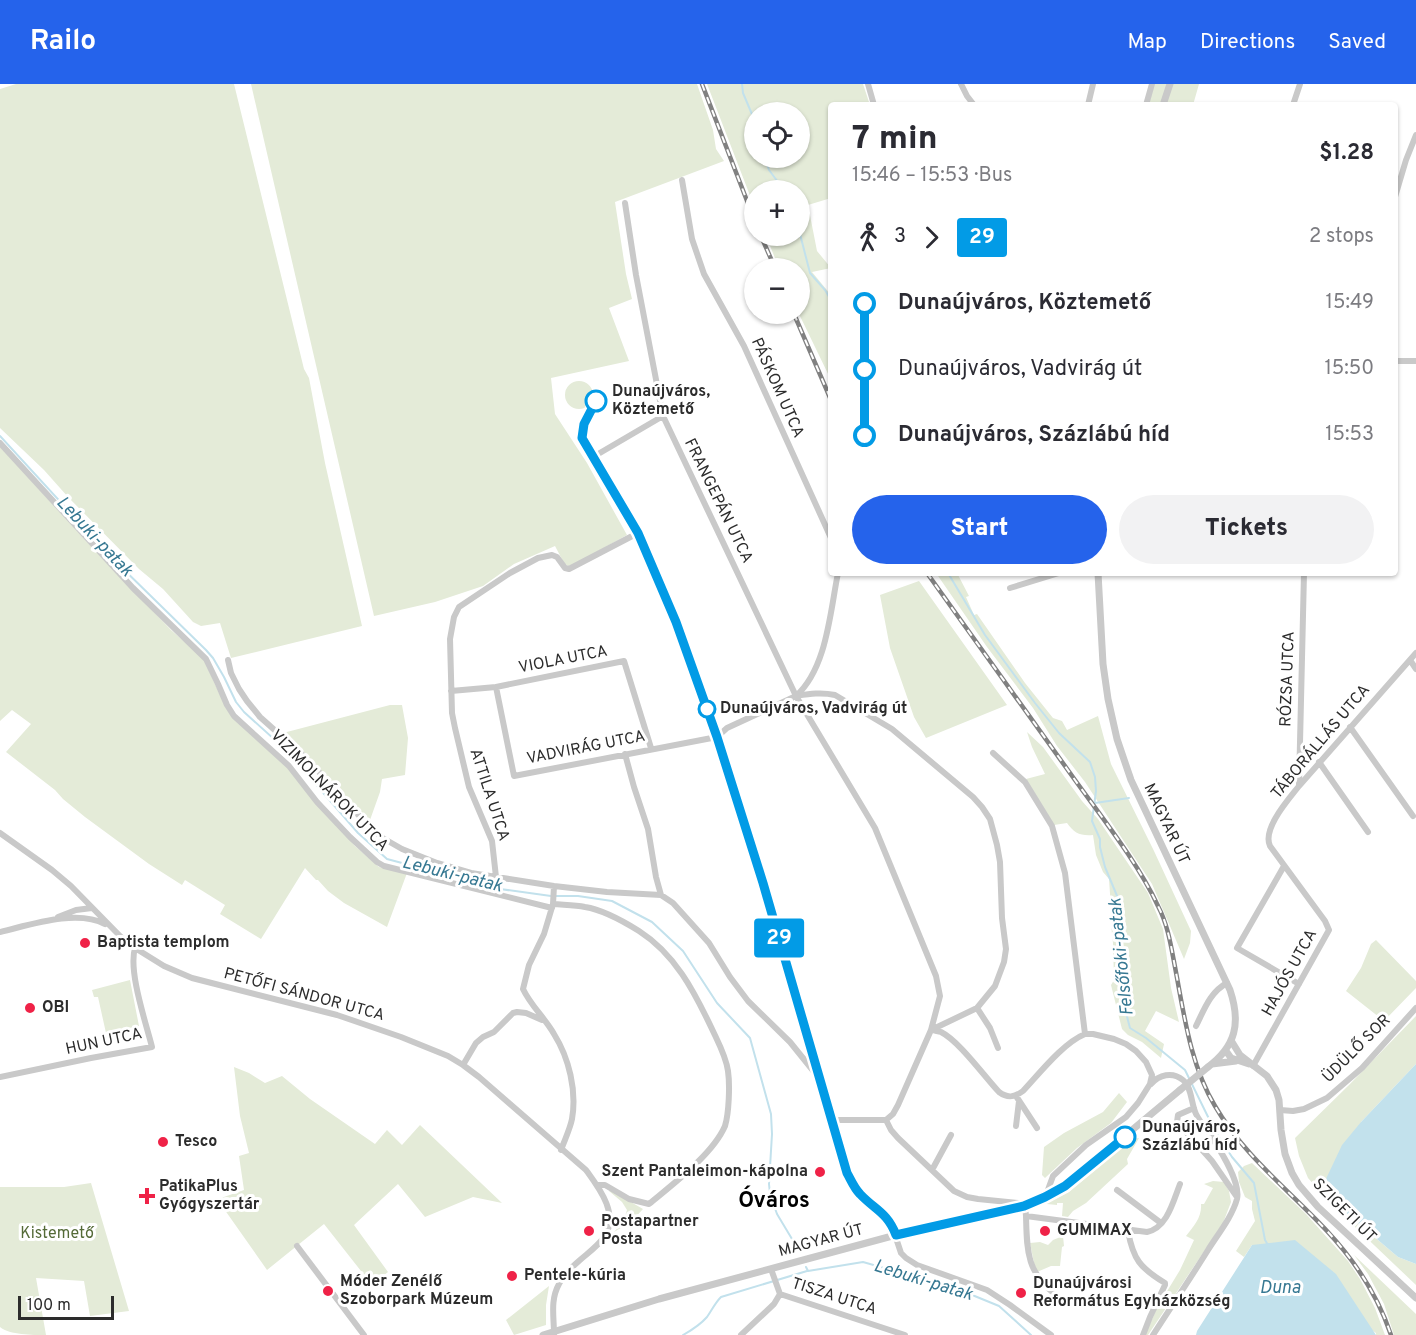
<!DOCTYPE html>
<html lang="en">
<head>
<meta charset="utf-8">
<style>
  :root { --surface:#fff; --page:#f2f2f3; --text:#2b2b33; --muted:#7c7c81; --accent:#2563eb }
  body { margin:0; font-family:Overpass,sans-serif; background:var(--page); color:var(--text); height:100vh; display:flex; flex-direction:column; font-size:22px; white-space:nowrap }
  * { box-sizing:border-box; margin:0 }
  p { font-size:20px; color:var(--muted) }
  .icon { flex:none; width:33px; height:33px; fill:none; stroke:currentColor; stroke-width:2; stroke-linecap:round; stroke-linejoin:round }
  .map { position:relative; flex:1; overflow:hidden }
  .drawer { position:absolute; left:828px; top:18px; width:570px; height:474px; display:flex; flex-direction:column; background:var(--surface); border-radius:6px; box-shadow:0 2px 4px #0004 }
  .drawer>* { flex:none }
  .badge { padding:0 12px; border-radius:4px; font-size:21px; line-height:39px }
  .controls { position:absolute; left:744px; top:18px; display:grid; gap:12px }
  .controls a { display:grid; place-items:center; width:66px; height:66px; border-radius:50%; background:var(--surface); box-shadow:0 2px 4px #0004; font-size:30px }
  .scale { position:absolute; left:18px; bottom:15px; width:96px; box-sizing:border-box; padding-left:6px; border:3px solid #2c2c2c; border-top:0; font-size:16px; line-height:21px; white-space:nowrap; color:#2c2c2c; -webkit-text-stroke:4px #fff; paint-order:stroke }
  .map>.badge { position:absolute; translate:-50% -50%; box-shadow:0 0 0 3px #fff }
  .legs { display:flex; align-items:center; gap:9px; height:66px; padding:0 24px; font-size:20px }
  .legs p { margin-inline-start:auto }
  .head { display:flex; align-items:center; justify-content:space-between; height:102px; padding:0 24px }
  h1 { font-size:33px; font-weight:800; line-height:45px }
  .cta { display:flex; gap:12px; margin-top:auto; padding:12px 24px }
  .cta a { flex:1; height:69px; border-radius:36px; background:var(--accent); color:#fff; font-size:24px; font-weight:800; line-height:69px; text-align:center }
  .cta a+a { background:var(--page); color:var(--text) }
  ul { padding:0 24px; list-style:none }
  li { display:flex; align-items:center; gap:21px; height:66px; font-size:22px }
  li i { display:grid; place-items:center; width:9px; height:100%; margin:0 8px; background:currentColor }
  li i::after { content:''; width:15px; height:15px; margin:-8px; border:4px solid; border-radius:50%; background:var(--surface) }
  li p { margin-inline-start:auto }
  li:first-child i { background:linear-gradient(#0000 50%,currentColor 0) }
  li:last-child i { background:linear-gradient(currentColor 50%,#0000 0) }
  header { display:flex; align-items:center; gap:36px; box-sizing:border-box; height:84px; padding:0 30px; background:var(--accent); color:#fff }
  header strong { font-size:28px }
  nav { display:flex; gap:33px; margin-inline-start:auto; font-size:21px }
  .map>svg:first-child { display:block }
  .green { fill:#e4ebd8; fill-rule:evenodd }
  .water { fill:#c2e1ec }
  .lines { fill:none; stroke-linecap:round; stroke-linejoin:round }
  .stream { stroke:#c2e1ec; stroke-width:2 }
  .minor { stroke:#c9c9c9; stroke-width:6 }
  .tertiary { stroke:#c9c9c9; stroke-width:7 }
  .rail-casing { stroke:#818181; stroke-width:4.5 }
  .rail { stroke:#fff; stroke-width:2; stroke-dasharray:7; stroke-linecap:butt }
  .tertiary-bridge { stroke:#c9c9c9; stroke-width:7 }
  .line-1-casing { stroke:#fff; stroke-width:14 }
  .line-1 { stroke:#029be6; stroke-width:9 }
  .stop-1-dot { fill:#fff; stroke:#029be6; stroke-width:3 }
  .poi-dot { fill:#ef2247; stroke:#fff; stroke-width:2 }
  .labels { text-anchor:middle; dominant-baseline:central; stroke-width:6; stroke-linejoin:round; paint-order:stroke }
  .street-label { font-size:16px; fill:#2c2c2c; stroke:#fff }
  .stop-label { font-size:16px; font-weight:bold; fill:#2c2c2c; stroke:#fff; text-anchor:start }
  .poi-label { font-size:16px; font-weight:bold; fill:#2c2c2c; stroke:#fff; text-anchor:start }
  .park-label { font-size:16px; fill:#546a37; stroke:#fff }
  .water-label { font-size:18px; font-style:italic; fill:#367892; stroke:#fff }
  .district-label { font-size:22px; font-weight:bold; fill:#000; stroke:#fff }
</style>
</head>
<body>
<header>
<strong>Railo</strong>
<nav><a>Map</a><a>Directions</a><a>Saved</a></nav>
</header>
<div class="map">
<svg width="1416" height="1251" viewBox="0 0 1416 1251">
  <rect width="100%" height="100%" fill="#fff"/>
  <!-- green -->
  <path class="green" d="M16,0H234L304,285L309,294L325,379L362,542L231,574L220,539L201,542L193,538L163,505L139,485L68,413L44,386L0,344V5Z
    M251,0H697L713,46L716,65L724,77L615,118L626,190L632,215L609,224L629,277L551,294L555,330L587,379L627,451L575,480L568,482L564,479L555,462L514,480L483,502L435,518L374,532Z
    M707,0H863L870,21H831V114L808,121L817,167L831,184L812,188L831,211V296L799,230L800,184H779L766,152H800V106H754V122ZM754,28H800V74H754Z
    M1152,0H1199L1193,21H1146Z
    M565 311a14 14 0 1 1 28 0a14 14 0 1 1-28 0Z
    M0,362L88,459L171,546L203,574L226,624L291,685L355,762L379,783L407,789L387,843L344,819L328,807L318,796H316L305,784L261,855L220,830L225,821L185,796L182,801L149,780L85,733L63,715L55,706L6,668L31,640L12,626L0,637Z
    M936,489H957L969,512L966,513L974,531L977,530L1025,599L1053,634L1062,637L1067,646L1098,632L1111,680L1154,767L1191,847L1190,859L1184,875L1152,800L1085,698L1057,662L1033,624L987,563Z
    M919,497L1007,621L926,654L914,633L890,564L880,511Z
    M390,621H402L408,654L405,691L382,695L380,708L370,736L330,697L307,671L283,649Z
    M1027,648L1043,663L1082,717L1098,735L1148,809L1163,845L1171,904L1179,938L1156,927L1145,947L1164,960L1161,974L1142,958L1128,951L1122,945L1111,901L1114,896L1113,859L1111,840L1112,839L1109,795L1103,788L1096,771L1093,751C1080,752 1074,749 1067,739L1054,741L1026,695L1045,690L1032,663Z
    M1376,856L1416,897V904L1384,937L1346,907L1361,884L1371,860Z
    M130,896L139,942L106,949L98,913H94L92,906Z
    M1416,932V980L1361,1038L1345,1128L1398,1173L1416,1180V1201L1333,1122L1308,1094L1299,1072L1295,1054L1349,1001Z
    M234,983L249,989L265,999L282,992L310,1015L375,1060L387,1046L402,1061L420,1041L502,1119L473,1113L425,1133L398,1100L354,1141L388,1188L372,1201L324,1140L267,1186L222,1122L221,1114L244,1106L239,1072L249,1069L240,1032Z
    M1119,1009L1127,1018L1111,1039L1077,1064L1045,1094L1042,1091L1044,1063L1064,1049L1103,1028Z
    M1139,1054L1127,1075L1128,1080L1086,1119L1073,1127L1068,1133L1062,1132L1063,1119H1057V1121L1047,1120V1119L1069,1108L1132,1055Z
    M1252,1079L1306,1130L1348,1177L1360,1195L1375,1224L1385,1251H1376V1249L1252,1161L1244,1173L1236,1167L1255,1137L1252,1125V1117L1245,1113L1239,1098L1238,1088L1244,1082Z
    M1213,1097L1224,1098L1229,1107L1231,1118L1223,1139L1148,1251H1145L1158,1222L1180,1186L1194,1156L1186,1152C1194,1142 1202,1133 1201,1120H1204L1213,1104L1204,1100Z
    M91,1099L129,1227L90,1232L84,1197L36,1194L46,1251C32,1251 10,1251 0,1243V1103H64Z
    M610,1106L643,1125L631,1138L614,1148L623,1138L627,1126L622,1118L609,1107Z
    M1063,1152L1064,1162L1062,1163L1060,1182H1051L1037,1188L1034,1179L1030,1159L1040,1158L1048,1161L1053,1156Z
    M1354,1171L1416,1230V1251H1394L1384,1220L1368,1190Z
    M549,1202L546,1221V1241L514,1251L506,1236Z"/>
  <!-- water -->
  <path class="water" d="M1416,980V1180L1398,1173L1345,1128L1333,1116L1325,1097L1342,1061L1361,1038Z
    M1295,1156L1336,1190L1376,1251H1196L1197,1247L1252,1161Z"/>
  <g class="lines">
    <!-- stream -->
    <path class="stream" d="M742,0L743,9L754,35
      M765,74L769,86L784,106
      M800,150L810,189L825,206L831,216
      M0,352L110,472L206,566L213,574L224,593L236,618L244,628L285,665L358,749L387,775L500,805L551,812H578L612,817L652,838L683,867L717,919L750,954L771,1030L772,1050L769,1100L770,1110L777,1130L792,1155
      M948,489L985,551L1035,619L1059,649L1090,678L1095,693L1096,707L1092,737L1100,755V763L1105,783L1120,819V864L1125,925L1130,944L1146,954L1185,986L1214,1045L1232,1073L1254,1099L1265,1156L1268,1161
      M1095,719L1129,714
      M806,1183L808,1187L863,1178L912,1192L960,1206L999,1222L1031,1251
      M683,1251C692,1246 700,1241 707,1233C712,1226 715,1219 721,1213L807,1187"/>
    <!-- minor -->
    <path class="minor" d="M868,0L874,21
      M961,0L967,12L974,21
      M1088,21L1093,0
      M1146,21L1152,0
      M1293,21L1300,0
      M682,96L692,155L704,190L744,262L831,454
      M1395,113L1406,76L1416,51
      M625,119L636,191L663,332L796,612L875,744L936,892L940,912L931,946L898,1021L893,1030L886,1036H832
      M1395,277H1416
      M582,354L638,449L676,538L717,653L763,799L847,1089L859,1109L878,1125L891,1139L901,1169L906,1174L917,1181L987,1206L1010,1221L1051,1251
      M0,359L133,504L206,575L218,600L227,621L234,632L289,682L317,718L350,753L377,778L384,782L552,824
      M593,373L663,332
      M1010,504L1059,489
      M228,576L231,589L239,605L247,617L260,633L306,674L363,736L381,753L402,765L437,779L471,789L554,802L607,808L661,811L673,819L709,859L730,893L748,917L790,958L819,994
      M1410,576L1416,585
      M496,603L514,692L717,653L727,644L796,612C827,584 830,528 838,489
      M451,607L496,603L624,577L651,664
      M796,612C809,610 821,608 835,611L892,645L973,713L982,723L990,735L997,761L1000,778L1002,834L1006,865L1004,878L995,902L977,924L931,946
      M1350,643L1413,732
      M993,669L1025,698L1052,742L1065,789L1085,950H1093L1114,955L1126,960L1136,967L1146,978L1152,991L1150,1000L1138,1019L1126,1033L1086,1061L1053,1092L1045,1114
      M625,670L634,703L648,745L656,793L661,811
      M1319,678L1368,748
      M1299,701L1304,489
      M0,749L52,786L71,802L120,852L135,864L164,882L192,894L337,931L401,953L448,972L463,981L479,993L586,1086C599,1104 620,1131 604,1153C598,1162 588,1169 580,1176C572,1183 564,1190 559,1200C550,1216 554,1233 554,1250
      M1284,782L1237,864L1299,900
      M496,793L492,757L469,703L455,644L452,629L450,555L454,533L459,523L510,489L538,474L552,471L557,473L565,484L569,485L638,449
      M554,802L553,820L544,850L529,881L523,905C531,922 545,934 554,950C569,974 577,1007 572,1035C570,1045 565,1055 561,1066
      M553,820C564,821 575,821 585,823C604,826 623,837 639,847C675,870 694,907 712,945C718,958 726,972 728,987C730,1001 729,1029 725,1042C713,1070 673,1100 649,1120L629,1115L605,1101H597
      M58,833L76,826L92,824
      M0,848C30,841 76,825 105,840
      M977,924L990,944L998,964
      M1196,942C1204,926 1210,908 1227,899
      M932,946C935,947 938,947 941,948C959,957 984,992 999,1008C1007,1014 1014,1014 1023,1007C1039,990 1063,959 1085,950
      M463,981L476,959L483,953L494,948L513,929L517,928L526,929L542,936
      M1253,982L1329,846L1325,837L1270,762C1262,745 1288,716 1299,702L1416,569
      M0,993L91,974L152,963C146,939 128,887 135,864
      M1151,1000C1159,991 1172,987 1183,996C1192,1003 1191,1020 1196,1030C1200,1038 1206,1045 1211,1052C1220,1066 1241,1098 1237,1115C1232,1133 1218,1150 1208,1166C1190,1195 1171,1223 1153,1251
      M1016,1012L1037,1044
      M1194,1024L1178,1031L1177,1038L1212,1077L1237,1113
      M1280,1026L1293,1027L1304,1025L1327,1014L1362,984L1416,924
      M886,1036L891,1046L898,1054L954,1107L967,1113L978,1115L1027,1120
      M1016,1042L1019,1017
      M932,1086L951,1051
      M1117,1106L1161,1139
      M1025,1122L1026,1132L1147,1148C1167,1144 1173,1118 1180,1100
      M1026,1132C1027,1166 1026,1188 1056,1211
      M1128,1147C1133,1175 1140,1184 1165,1199V1201L1150,1233L1143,1251
      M297,1162L364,1251
      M771,1185L780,1210
      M780,1210L905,1251
      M741,1251L774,1220L780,1210"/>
    <!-- tertiary -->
    <path class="tertiary" d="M1163,21L1170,0
      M1098,489L1103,580L1108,615L1117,655L1131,696L1230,906C1241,939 1236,962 1208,983
      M1232,958L1240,971L1267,992L1276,1006L1279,1016L1281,1046L1285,1070L1292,1089L1299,1101L1318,1123L1416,1214
      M1226,967L1231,974L1249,980
      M1212,980L1236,977
      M543,1251L659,1215L807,1175L896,1151L1030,1120L1045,1114L1065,1102L1180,1006"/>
    <defs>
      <path id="rail" d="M702,0L754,135
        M761,152L775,184
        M794,230L831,316
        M927,489C976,558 1026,627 1075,696C1103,735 1138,779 1158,822C1168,841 1171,862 1175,883C1184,930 1190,980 1215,1022C1244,1072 1289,1106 1327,1147C1355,1177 1378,1212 1391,1251"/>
    </defs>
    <!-- rail casing -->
    <use href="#rail" class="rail-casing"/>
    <!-- rail -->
    <use href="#rail" class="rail"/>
    <!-- tertiary-bridge -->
    <path class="tertiary-bridge" d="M1180,1006L1208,983"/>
  </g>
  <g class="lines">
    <defs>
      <path id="line-1" d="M596,317L584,340L582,354L638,449L676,538L717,653L763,799L847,1089C851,1096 854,1104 860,1110C875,1126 887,1128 896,1151L1024,1122L1045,1113L1065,1102L1125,1053"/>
    </defs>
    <!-- line-1 casing -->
    <use href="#line-1" class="line-1-casing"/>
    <!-- line-1 -->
    <use href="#line-1" class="line-1"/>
  </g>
  <!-- markers -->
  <g class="stop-1-dot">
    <circle cx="596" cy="317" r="10"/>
    <circle cx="707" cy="625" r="8"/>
    <circle cx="1125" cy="1053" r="10"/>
  </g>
  <g class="poi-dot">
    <circle cx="85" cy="859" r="6"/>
    <circle cx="30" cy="924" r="6"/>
    <circle cx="163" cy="1058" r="6"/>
    <circle cx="820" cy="1088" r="6"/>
    <path d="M144 1103h6v6h6v6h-6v6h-6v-6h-6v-6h6z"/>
    <circle cx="589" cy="1147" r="6"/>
    <circle cx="1045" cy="1147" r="6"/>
    <circle cx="512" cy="1192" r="6"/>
    <circle cx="328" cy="1207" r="6"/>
    <circle cx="1021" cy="1209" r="6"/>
  </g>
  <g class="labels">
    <!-- street labels -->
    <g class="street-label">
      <text transform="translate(777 304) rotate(66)">PÁSKOM UTCA</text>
      <text transform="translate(718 417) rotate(64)">FRANGEPÁN UTCA</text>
      <text transform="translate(563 576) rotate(-11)">VIOLA UTCA</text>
      <text transform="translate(1288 595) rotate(-88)">RÓZSA UTCA</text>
      <text transform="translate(1321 658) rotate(-50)">TÁBORÁLLÁS UTCA</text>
      <text transform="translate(586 664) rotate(-11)">VADVIRÁG UTCA</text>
      <text transform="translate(329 707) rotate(46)">VIZIMOLNÁROK UTCA</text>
      <text transform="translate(489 711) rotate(72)">ATTILA UTCA</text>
      <text transform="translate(1166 740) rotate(65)">MAGYAR ÚT</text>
      <text transform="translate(1290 889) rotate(-61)">HAJÓS UTCA</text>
      <text transform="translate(304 911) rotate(15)">PETŐFI SÁNDOR UTCA</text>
      <text transform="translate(104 958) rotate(-12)">HUN UTCA</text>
      <text transform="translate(1357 965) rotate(-45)">ÜDÜLŐ SOR</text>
      <text transform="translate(1344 1127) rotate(45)">SZIGETI ÚT</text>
      <text transform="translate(821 1157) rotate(-15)">MAGYAR ÚT</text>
      <text transform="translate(834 1213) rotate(18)">TISZA UTCA</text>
    </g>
    <!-- stop labels -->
    <g class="stop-label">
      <text x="612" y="308">Dunaújváros,<tspan x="612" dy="18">Köztemető</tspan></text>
      <text x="720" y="625">Dunaújváros, Vadvirág út</text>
      <text x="1142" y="1044">Dunaújváros,<tspan x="1142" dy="18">Százlábú híd</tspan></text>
    </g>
    <!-- poi labels -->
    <g class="poi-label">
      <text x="97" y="859">Baptista templom</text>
      <text x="42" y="924">OBI</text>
      <text x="175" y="1058">Tesco</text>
      <text x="808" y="1088" text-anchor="end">Szent Pantaleimon-kápolna</text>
      <text x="159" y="1103">PatikaPlus<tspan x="159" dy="18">Gyógyszertár</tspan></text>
      <text x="601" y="1138">Postapartner<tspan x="601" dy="18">Posta</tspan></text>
      <text x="1057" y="1147">GUMIMAX</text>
      <text x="524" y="1192">Pentele-kúria</text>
      <text x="340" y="1198">Móder Zenélő<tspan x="340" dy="18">Szoborpark Múzeum</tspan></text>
      <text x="1033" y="1200">Dunaújvárosi<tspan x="1033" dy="18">Református Egyházközség</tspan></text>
    </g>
    <!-- park labels -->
    <g class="park-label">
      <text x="57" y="1150">Kistemető</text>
    </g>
    <!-- water labels -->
    <g class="water-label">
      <text transform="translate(94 453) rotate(47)">Lebuki-patak</text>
      <text transform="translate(452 791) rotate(14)">Lebuki-patak</text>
      <text transform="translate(1122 873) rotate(-96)">Felsőfoki-patak</text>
      <text transform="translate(923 1197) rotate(17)">Lebuki-patak</text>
      <text x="1280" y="1204">Duna</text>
    </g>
    <!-- district labels -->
    <g class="district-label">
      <text x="774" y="1117">Óváros</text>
    </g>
  </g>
</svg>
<div class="controls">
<a><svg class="icon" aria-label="locate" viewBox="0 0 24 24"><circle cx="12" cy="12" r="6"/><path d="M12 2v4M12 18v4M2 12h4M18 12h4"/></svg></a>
<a>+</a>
<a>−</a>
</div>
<div class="scale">100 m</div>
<b class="badge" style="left:779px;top:854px;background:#029be6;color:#fff">29</b>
<section class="drawer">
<div class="head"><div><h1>7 min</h1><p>15:46 – 15:53 · Bus</p></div><b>$1.28</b></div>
<div class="legs"><svg class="icon" aria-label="walk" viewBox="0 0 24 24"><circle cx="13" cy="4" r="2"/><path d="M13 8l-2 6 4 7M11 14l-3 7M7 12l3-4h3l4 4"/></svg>3<svg class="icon" aria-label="forward" viewBox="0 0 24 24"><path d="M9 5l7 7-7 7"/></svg><b class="badge" style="background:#029be6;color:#fff">29</b><p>2 stops</p></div>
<ul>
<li><i style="color:#029be6"></i><b>Dunaújváros, Köztemető</b><p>15:49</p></li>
<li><i style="color:#029be6"></i><span>Dunaújváros, Vadvirág út</span><p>15:50</p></li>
<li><i style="color:#029be6"></i><b>Dunaújváros, Százlábú híd</b><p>15:53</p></li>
</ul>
<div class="cta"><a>Start</a><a>Tickets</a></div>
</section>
</div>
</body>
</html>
